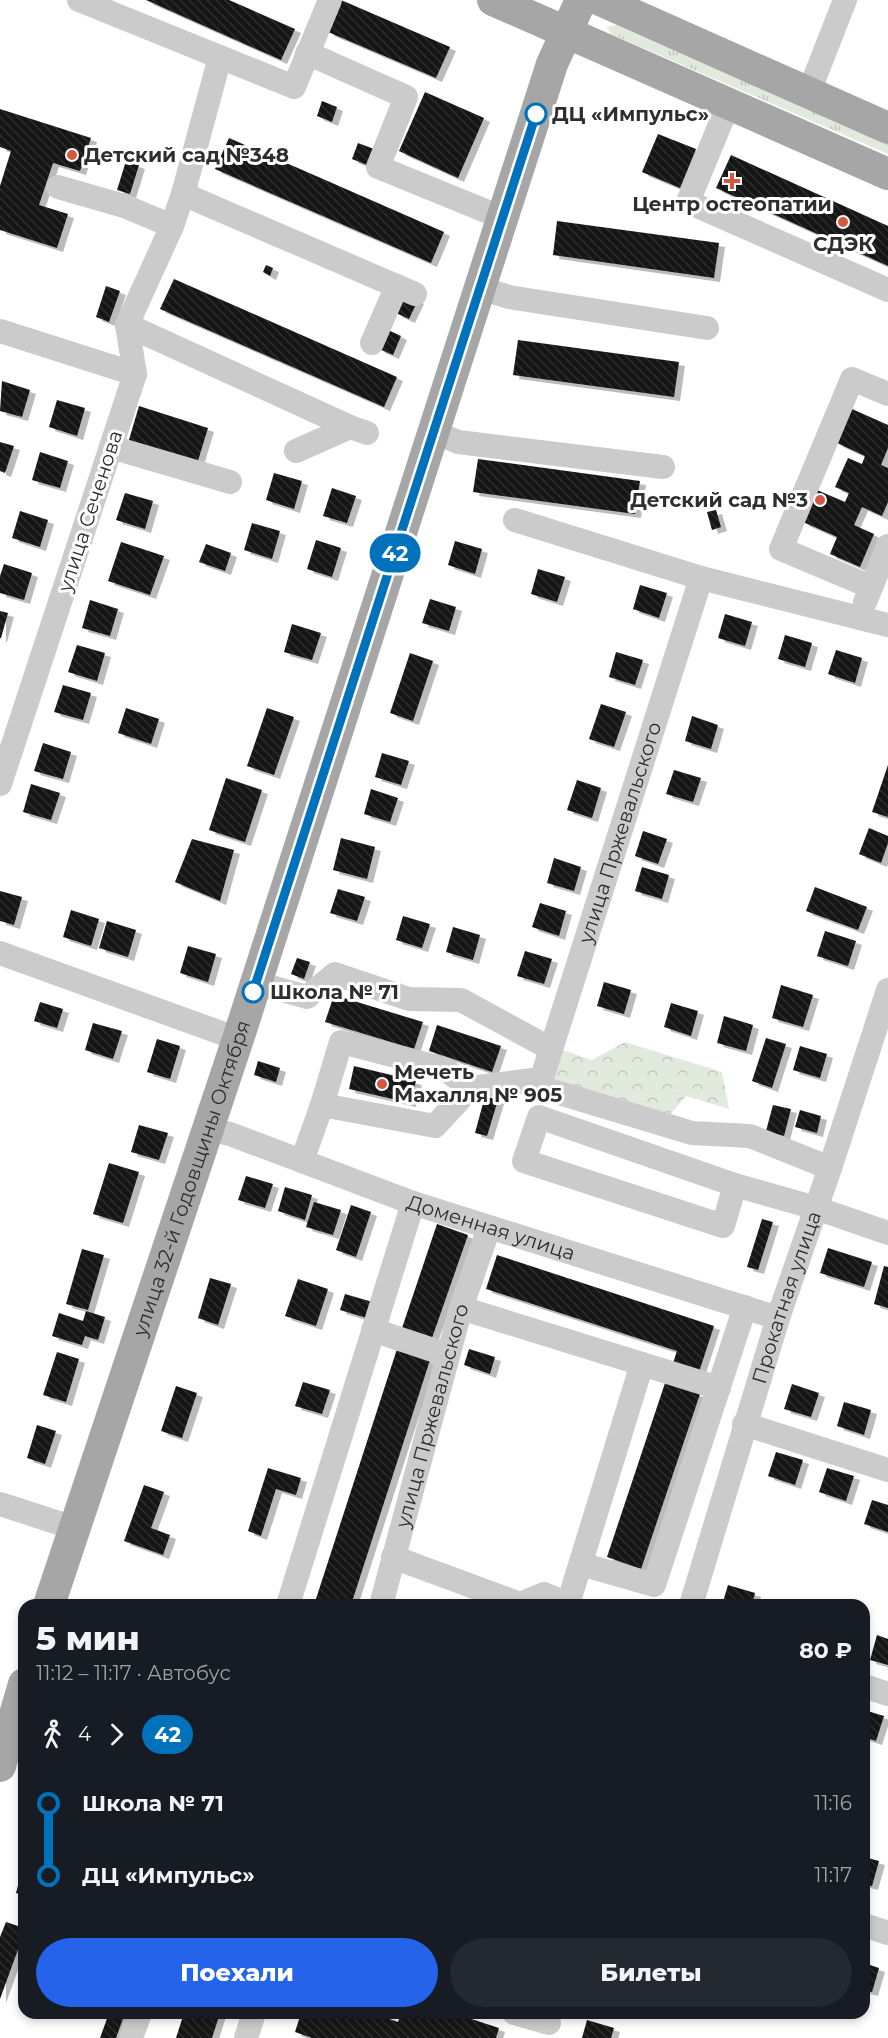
<!DOCTYPE html>
<html lang="ru">
<head>
<meta charset="utf-8">
<style>
  :root { --surface:#171b24; --page:#242831; --text:#f1f3f6; --muted:#9ea1a6; --accent:#2563eb }
  body { margin:0; font-family:Montserrat,sans-serif; background:var(--page); color:var(--text); height:100vh; display:flex; flex-direction:column; font-size:22px; white-space:nowrap }
  * { box-sizing:border-box; margin:0 }
  p { font-size:20px; color:var(--muted) }
  .icon { flex:none; width:33px; height:33px; fill:none; stroke:currentColor; stroke-width:2; stroke-linecap:round; stroke-linejoin:round }
  .map { position:relative; flex:1; overflow:hidden }
  .sheet { position:absolute; left:18px; top:1599px; width:852px; height:420px; display:flex; flex-direction:column; background:var(--surface); border-radius:18px; box-shadow:0 3px 9px #0003 }
  .sheet>* { flex:none }
  .badge { padding:0 12px; border-radius:20px; font-size:21px; line-height:39px }
  .map>.badge { position:absolute; translate:-50% -50%; box-shadow:0 0 0 3px #fff }
  .legs { display:flex; align-items:center; gap:9px; height:66px; padding:0 18px; font-size:20px }
  .legs p { margin-inline-start:auto }
  .overview { display:flex; align-items:center; justify-content:space-between; height:102px; padding:0 18px }
  h1 { font-size:33px; font-weight:800; line-height:45px }
  .cta { display:flex; gap:12px; margin-top:auto; padding:12px 18px }
  .cta a { flex:1; height:69px; border-radius:36px; background:var(--accent); color:#fff; font-size:24px; font-weight:800; line-height:69px; text-align:center }
  .cta a+a { background:var(--page); color:var(--text) }
  ul { padding:0 18px; list-style:none }
  li { display:flex; align-items:center; gap:21px; height:72px; font-size:22px }
  li i { display:grid; place-items:center; width:9px; height:100%; margin:0 8px; background:currentColor }
  li i::after { content:''; width:15px; height:15px; margin:-8px; border:4px solid; border-radius:50%; background:var(--surface) }
  li p { margin-inline-start:auto }
  li:first-child i { background:linear-gradient(#0000 50%,currentColor 0) }
  li:last-child i { background:linear-gradient(currentColor 50%,#0000 0) }
  .map>svg:first-child { display:block }
  .grass { fill:url(#grass-tufts) }
  .forest { fill:url(#forest-crowns) }
  .building { fill:url(#building-back-hatch); filter:url(#shadow) }
  .lines { fill:none; stroke-linecap:round; stroke-linejoin:round }
  .minor { stroke:#cbcbcb; stroke-width:24 }
  .major { stroke:#a6a6a6; stroke-width:32 }
  .line-1-casing { stroke:#fff; stroke-width:14 }
  .line-1 { stroke:#0072bc; stroke-width:9 }
  .stop-1-dot { fill:#fff; stroke:#0072bc; stroke-width:3 }
  .poi-dot { fill:#d45741; stroke:#fff; stroke-width:2 }
  .labels { text-anchor:middle; dominant-baseline:central; stroke-width:6; stroke-linejoin:round; paint-order:stroke }
  .stop-label { font-size:20px; font-weight:bold; fill:#2e2e2e; stroke:#fff; text-anchor:start }
  .poi-label { font-size:20px; font-weight:bold; fill:#2e2e2e; stroke:#fff; text-anchor:start }
  .street-label { font-size:20px; fill:#2e2e2e; stroke:#fff }
</style>
</head>
<body>
<div class="map">
<svg width="888" height="2038" viewBox="0 0 888 2038">
  <defs>
    <pattern id="grass-tufts" width="24" height="20" patternUnits="userSpaceOnUse" patternTransform="scale(1.5)"><rect width="24" height="20" fill="#e1eadd"/><path d="M3 7l-1-3M5 7V3M7 7l1-3M15 17l-1-3M17 17v-4M19 17l1-3" fill="none" stroke="#c1c9be"/></pattern>
    <pattern id="forest-crowns" width="20" height="18" patternUnits="userSpaceOnUse" patternTransform="scale(1.5)"><rect width="20" height="18" fill="#e1eadd"/><path d="M2 6a3 3 0 1 1 6 0M12 15a3 3 0 1 1 6 0" fill="none" stroke="#c1c9be"/></pattern>
    <pattern id="building-back-hatch" width="6" height="6" patternUnits="userSpaceOnUse" patternTransform="scale(1.5)"><rect width="6" height="6" fill="#151515"/><path d="M-1 5l2 2M0 0l6 6M5-1l2 2" fill="none" stroke="#2f2f2f"/></pattern>
    <filter id="shadow"><feDropShadow dx="6" dy="4" stdDeviation="0" flood-color="#0004"/></filter>
  </defs>
  <rect width="100%" height="100%" fill="#fff"/>
  <!-- grass -->
  <path class="grass" d="M616,25L888,143V154L611,34L607,27Z"/>
  <!-- forest -->
  <path class="forest" d="M625,1042L722,1072L729,1109L686,1096L667,1118L551,1082L560,1049L592,1060Z"/>
  <!-- building -->
  <path class="building" d="M146,0H229L295,29L281,60Z
    M341,0L450,47L436,78L328,32Z
    M425,92L484,118L458,178L399,151Z
    M322,101L337,107L332,122L317,116Z
    M0,109L91,138L80,171L53,163L39,205L68,214L57,248L0,230V186L11,151L0,147Z
    M658,134L696,149L680,188L642,172Z
    M229,138L444,232L431,263L215,169Z
    M358,143L374,149L367,165L352,159Z
    M731,155L888,226V266L716,188Z
    M126,161L139,165L130,194L117,190Z
    M557,221L719,243L714,278L553,255Z
    M266,265L273,268L270,276L263,272Z
    M174,279L397,377L384,407L160,309Z
    M106,286L120,291L109,322L96,317Z
    M404,294L418,300L409,319L396,313Z
    M388,330L401,336L393,355L379,349Z
    M518,340L679,362L674,397L513,375Z
    M2,381L30,390L22,417L0,411Z
    M57,400L85,408L77,436L49,427Z
    M139,406L208,428L197,464L128,443Z
    M852,409L888,425V448L881,465L888,468V502L882,516L862,507L854,525L874,534L860,567L830,554L837,537L803,522L817,490L845,502L849,493L835,487L848,458L862,464L865,456L837,443Z
    M0,442L14,446L5,473L0,471Z
    M40,452L68,461L60,488L32,480Z
    M478,459L640,481L635,514L473,492Z
    M274,473L302,481L294,509L266,500Z
    M332,488L356,496L347,523L323,516Z
    M125,493L153,501L145,529L116,520Z
    M716,510L721,527L712,530L707,512Z
    M20,511L48,520L40,547L12,538Z
    M252,523L280,531L272,559L244,550Z
    M316,540L341,548L332,577L307,569Z
    M455,541L482,549L475,574L448,565Z
    M121,542L164,556L150,595L108,581Z
    M206,544L231,553L225,571L199,562Z
    M4,564L32,573L24,600L0,593V576Z
    M538,569L565,577L557,602L531,594Z
    M640,585L667,593L659,618L633,609Z
    M430,599L456,607L449,631L422,623Z
    M90,600L118,609L110,636L82,628Z
    M0,611L8,613L1,638H0Z
    M725,614L752,622L745,646L718,638Z
    M292,624L321,633L312,660L284,652Z
    M785,635L812,643L805,667L778,659Z
    M77,645L105,653L97,681L68,672Z
    M836,650L862,658L855,683L828,674Z
    M616,652L643,660L635,685L609,677Z
    M410,653L433,661L413,721L390,713Z
    M63,685L91,693L83,720L54,712Z
    M601,704L626,712L614,747L589,739Z
    M126,708L159,719L151,744L118,733Z
    M267,708L294,717L274,775L247,766Z
    M692,716L718,725L711,749L685,741Z
    M43,743L71,752L63,779L34,771Z
    M382,753L409,761L401,785L375,777Z
    M888,765V817L872,812Z
    M674,770L701,778L693,802L666,794Z
    M226,778L262,790L245,842L209,830Z
    M577,780L601,788L592,818L567,810Z
    M31,784L60,793L51,820L23,812Z
    M371,789L398,798L390,822L364,814Z
    M869,828L888,836V843L881,863L859,854Z
    M643,831L667,839L658,864L635,856Z
    M341,838L375,847L367,879L333,870Z
    M192,839L234,850L220,901L175,882Z
    M554,858L581,867L574,891L547,883Z
    M642,867L669,875L662,899L635,891Z
    M815,887L867,907L858,930L806,911Z
    M338,889L365,897L357,921L330,913Z
    M0,891L22,897L14,925L0,921Z
    M540,903L566,911L559,936L532,927Z
    M71,910L99,919L91,946L63,937Z
    M403,916L430,924L422,948L396,940Z
    M107,921L136,930L128,957L99,948Z
    M453,927L480,935L473,960L446,952Z
    M825,931L856,941L848,966L817,956Z
    M188,946L216,954L208,982L180,973Z
    M525,951L552,959L544,984L517,976Z
    M297,958L310,962L304,979L291,974Z
    M604,982L631,990L624,1014L597,1006Z
    M781,985L813,995L803,1027L772,1018Z
    M334,995L423,1022L414,1049L325,1022Z
    M40,1002L63,1009L57,1028L34,1021Z
    M671,1003L698,1011L691,1036L664,1027Z
    M724,1016L753,1025L746,1051L717,1043Z
    M93,1023L122,1031L113,1059L85,1050Z
    M437,1025L501,1046L492,1072L429,1051Z
    M766,1038L786,1044L772,1088L752,1081Z
    M157,1039L180,1046L170,1079L147,1072Z
    M800,1046L827,1054L820,1078L793,1070Z
    M258,1061L280,1068L276,1082L254,1075Z
    M354,1066L416,1081L414,1088L418,1090V1095L411,1097L410,1103L349,1089Z
    M485,1096L498,1100L487,1136L475,1133Z
    M773,1105L791,1109L784,1136L766,1131Z
    M800,1110L821,1116L817,1133L795,1127Z
    M139,1125L168,1133L159,1160L131,1152Z
    M109,1163L139,1172L123,1223L93,1214Z
    M246,1176L273,1184L265,1208L238,1200Z
    M285,1187L312,1195L305,1220L278,1211Z
    M314,1202L341,1210L333,1235L306,1227Z
    M351,1205L371,1212L356,1257L336,1250Z
    M762,1219L773,1222L758,1270L747,1267Z
    M437,1224L468,1235L432,1338L402,1328Z
    M828,1248L872,1262L864,1287L820,1273Z
    M82,1249L104,1255L88,1310L66,1304Z
    M497,1255L714,1326L699,1372L673,1363L677,1351L486,1289Z
    M884,1266L888,1267V1308L874,1304Z
    M210,1278L231,1284L218,1325L198,1318Z
    M298,1279L328,1289L316,1326L285,1316Z
    M345,1294L376,1303L370,1319L340,1310Z
    M86,1311L105,1317L98,1340L85,1336L82,1345L52,1336L59,1313L83,1321Z
    M397,1349L430,1360L351,1605H314Z
    M469,1349L495,1357L490,1374L464,1365Z
    M57,1352L79,1359L66,1402L43,1395Z
    M303,1382L330,1390L322,1414L295,1406Z
    M665,1383L700,1394L641,1569L607,1557Z
    M792,1384L819,1393L811,1417L784,1409Z
    M176,1386L197,1393L182,1438L161,1431Z
    M844,1402L871,1410L864,1435L837,1426Z
    M37,1425L56,1431L45,1464L27,1458Z
    M776,1452L803,1460L795,1485L768,1476Z
    M268,1468L301,1478L296,1495L276,1489L261,1536L248,1531Z
    M827,1468L854,1476L846,1501L819,1492Z
    M144,1485L164,1492L151,1528L170,1535L163,1555L124,1541Z
    M872,1500L888,1505V1532L864,1524Z
    M728,1585L755,1593L752,1605H722Z
    M244,1599L257,1603V1605H242Z
    M877,1635L888,1639V1665L870,1660Z
    M864,1710L884,1716L876,1741L864,1737Z
    M864,1857L879,1861L872,1886L864,1884Z
    M23,1867H24V1895L16,1893Z
    M6,1922L24,1928V1933L0,1999V1937Z
    M864,1963L879,1968L872,1992L864,1990Z
    M109,2013H125L116,2038H100Z
    M184,2013H220L212,2038H176Z
    M301,2013H372L398,2022L401,2013H453L499,2028L496,2038H312L295,2032Z
    M587,2020L614,2028L611,2038H582Z"/>
  <g class="lines">
    <!-- minor -->
    <g class="minor">
      <path d="M79,0L294,87L330,0"/>
      <path d="M307,53L406,97L378,167L503,218"/>
      <path d="M809,92L845,0"/>
      <path d="M728,105L688,202L888,290"/>
      <path d="M58,187L124,206L172,226"/>
      <path d="M183,194L415,294"/>
      <path d="M480,288L509,297L707,328"/>
      <path d="M127,325L350,427L367,433"/>
      <path d="M0,331L135,374L0,784"/>
      <path d="M372,343L397,286"/>
      <path d="M135,374L127,325L172,226L183,194L220,57"/>
      <path d="M434,432L458,442L663,467"/>
      <path d="M111,447L230,482"/>
      <path d="M296,451L350,427"/>
      <path d="M515,520L701,578L888,625"/>
      <path d="M871,587L781,549L852,379L888,394"/>
      <path d="M865,602L888,546"/>
      <path d="M0,953L238,1039"/>
      <path d="M257,983L307,997L335,974L409,999L461,1000L551,1049"/>
      <path id="s1" d="M539,1087L701,578"/>
      <path d="M322,1105L341,1042L445,1069L470,1088"/>
      <path id="s2" d="M208,1129L230,1134L413,1203L778,1318"/>
      <path d="M302,1161L322,1105L435,1126L470,1088L532,1080L539,1087L692,1133L750,1136L830,1168"/>
      <path d="M735,1185L723,1226L524,1161L539,1117L735,1185L816,1208L888,1233"/>
      <path d="M461,1308L642,1364L568,1604"/>
      <path d="M373,1330L448,1355"/>
      <path d="M642,1364L719,1388"/>
      <path d="M744,1424L888,1470"/>
      <path d="M0,1504L74,1528"/>
      <path d="M393,1557L520,1604L544,1594L571,1605"/>
      <path d="M581,1564L654,1585L745,1307"/>
      <path d="M288,1605L413,1203"/>
      <path id="s3" d="M381,1605L461,1308L489,1228"/>
      <path id="s4" d="M691,1605L778,1318L830,1168L888,990"/>
      <path d="M864,1686L888,1694"/>
      <path d="M864,1925L888,1933"/>
      <path d="M514,2013L549,2023"/>
      <path d="M131,2038L140,2013"/>
      <path d="M246,2038L254,2013"/>
    </g>
    <!-- major -->
    <g class="major">
      <path d="M493,0L888,174"/>
      <path d="M600,0L888,128"/>
      <path id="s5" d="M49,1605L238,1039L552,64L581,0"/>
      <path d="M0,1766L24,1684"/>
    </g>
  </g>
  <g class="lines">
    <defs>
      <path id="line-1" d="M253,992L536,114"/>
    </defs>
    <!-- line-1 casing -->
    <use href="#line-1" class="line-1-casing"/>
    <!-- line-1 -->
    <use href="#line-1" class="line-1"/>
  </g>
  <!-- markers -->
  <g class="stop-1-dot">
    <circle cx="536" cy="114" r="10"/>
    <circle cx="253" cy="992" r="10"/>
  </g>
  <g class="poi-dot">
    <circle cx="72" cy="155" r="6"/>
    <path d="M729 172h6v6h6v6h-6v6h-6v-6h-6v-6h6z"/>
    <circle cx="843" cy="222" r="6"/>
    <circle cx="820" cy="500" r="6"/>
    <circle cx="382" cy="1084" r="6"/>
  </g>
  <g class="labels">
    <!-- stop labels -->
    <g class="stop-label">
      <text x="552" y="114">ДЦ «Импульс»</text>
      <text x="270" y="992">Школа № 71</text>
    </g>
    <!-- poi labels -->
    <g class="poi-label">
      <text x="84" y="155">Детский сад №348</text>
      <text x="732" y="204" text-anchor="middle">Центр остеопатии</text>
      <text x="843" y="244" text-anchor="middle">СДЭК</text>
      <text x="808" y="500" text-anchor="end">Детский сад №3</text>
      <text x="394" y="1072">Мечеть<tspan x="394" dy="23">Махалля № 905</tspan></text>
    </g>
    <!-- street labels -->
    <g class="street-label">
      <text transform="translate(90 511) rotate(-72)">улица Сеченова</text>
      <text stroke="none"><textPath href="#s1" startOffset="267">улица Пржевальского</textPath></text>
      <text stroke="none"><textPath href="#s5" startOffset="450">улица 32-й Годовщины Октября</textPath></text>
      <text stroke="none"><textPath href="#s2" startOffset="300">Доменная улица</textPath></text>
      <text stroke="none"><textPath href="#s4" startOffset="322">Прокатная улица</textPath></text>
      <text stroke="none"><textPath href="#s3" startOffset="196">улица Пржевальского</textPath></text>
    </g>
  </g>
</svg>
<b class="badge" style="left:395px;top:553px;background:#0072bc;color:#fff">42</b>
<section class="sheet">
<div class="overview"><div><h1>5 мин</h1><p>11:12 – 11:17 · Автобус</p></div><b>80 ₽</b></div>
<div class="legs"><svg class="icon" aria-label="walk" viewBox="0 0 24 24"><circle cx="13" cy="4" r="2"/><path d="M13 8l-2 6 4 7M11 14l-3 7M7 12l3-4h3l4 4"/></svg>4<svg class="icon" aria-label="forward" viewBox="0 0 24 24"><path d="M9 5l7 7-7 7"/></svg><b class="badge" style="background:#0072bc;color:#fff">42</b></div>
<ul>
<li><i style="color:#0072bc"></i><b>Школа № 71</b><p>11:16</p></li>
<li><i style="color:#0072bc"></i><b>ДЦ «Импульс»</b><p>11:17</p></li>
</ul>
<div class="cta"><a>Поехали</a><a>Билеты</a></div>
</section>
</div>
</body>
</html>
